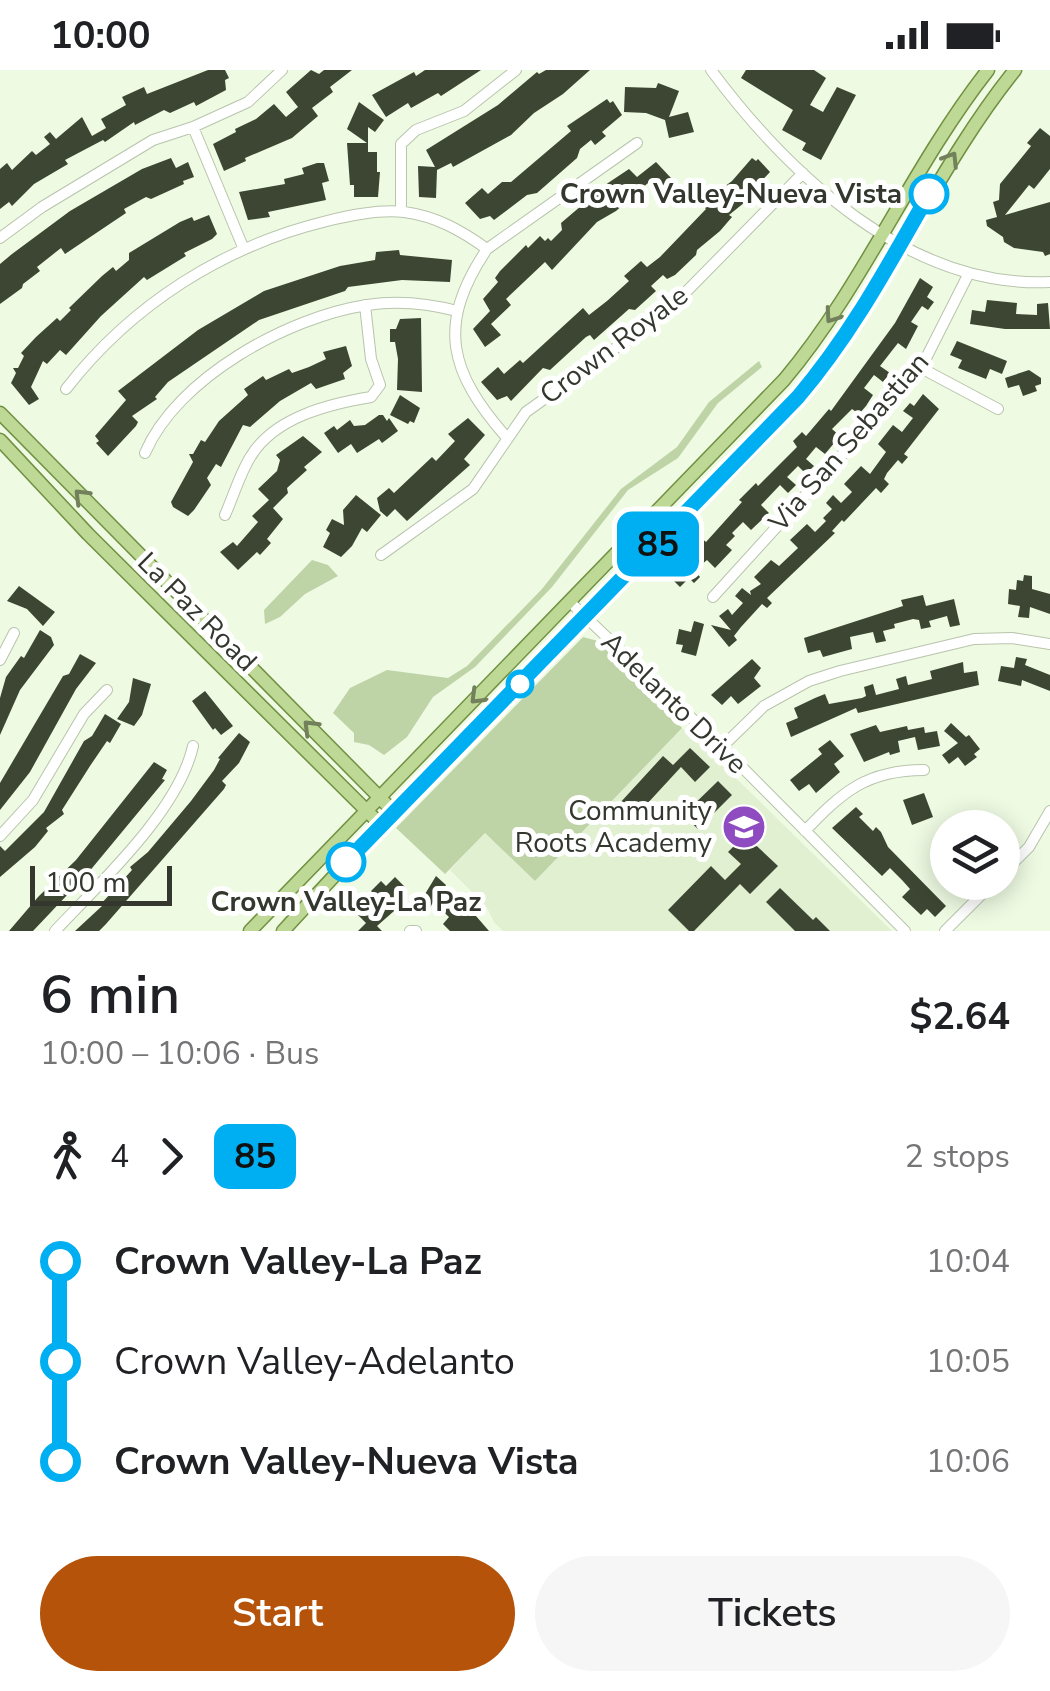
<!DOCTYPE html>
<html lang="en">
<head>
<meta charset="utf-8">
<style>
  :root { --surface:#fff; --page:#f6f6f6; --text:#202124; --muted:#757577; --accent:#b45309 }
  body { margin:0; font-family:"Nunito Sans",sans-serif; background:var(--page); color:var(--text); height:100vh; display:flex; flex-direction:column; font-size:38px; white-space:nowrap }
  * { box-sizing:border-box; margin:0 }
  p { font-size:32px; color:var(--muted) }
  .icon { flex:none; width:55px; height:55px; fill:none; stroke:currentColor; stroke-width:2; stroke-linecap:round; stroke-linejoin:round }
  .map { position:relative; height:861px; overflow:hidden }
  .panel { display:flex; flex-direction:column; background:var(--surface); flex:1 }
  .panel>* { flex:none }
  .badge { padding:0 20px; border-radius:15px; font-size:35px; line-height:65px }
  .fabs { position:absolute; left:930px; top:740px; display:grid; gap:20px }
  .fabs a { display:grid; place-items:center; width:90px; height:90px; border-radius:50%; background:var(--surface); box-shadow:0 5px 25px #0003; font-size:50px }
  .scale { position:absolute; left:30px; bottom:25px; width:142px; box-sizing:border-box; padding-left:10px; border:5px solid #33372e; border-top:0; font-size:28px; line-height:35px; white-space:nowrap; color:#33372e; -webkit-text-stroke:8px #fff; paint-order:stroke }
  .map>.badge { position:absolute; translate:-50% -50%; box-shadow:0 0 0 5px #fff }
  .legs { display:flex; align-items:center; gap:15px; height:110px; padding:0 40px; font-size:32px }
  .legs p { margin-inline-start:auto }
  .overview { display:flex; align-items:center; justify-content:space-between; height:170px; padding:0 40px }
  h1 { font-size:55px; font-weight:600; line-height:75px }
  .primary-button { display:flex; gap:20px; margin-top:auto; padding:20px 40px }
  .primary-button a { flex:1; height:115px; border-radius:60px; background:var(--accent); color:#fff; font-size:40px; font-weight:600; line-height:115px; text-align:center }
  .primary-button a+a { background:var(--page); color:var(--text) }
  ul { padding:0 40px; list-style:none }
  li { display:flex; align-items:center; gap:35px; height:100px; font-size:38px }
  li i { display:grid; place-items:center; width:15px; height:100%; margin:0 12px; background:currentColor }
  li i::after { content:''; width:25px; height:25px; margin:-12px; border:8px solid; border-radius:50%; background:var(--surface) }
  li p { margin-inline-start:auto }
  li:first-child i { background:linear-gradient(#0000 50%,currentColor 0) }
  li:last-child i { background:linear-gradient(currentColor 50%,#0000 0) }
  .status { display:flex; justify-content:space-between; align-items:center; height:70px; padding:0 50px; background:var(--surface); direction:ltr }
  .status svg { height:28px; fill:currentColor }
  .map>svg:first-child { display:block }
  .built { fill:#e1f0d1 }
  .green { fill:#bed4a7 }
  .building { fill:#3d4632 }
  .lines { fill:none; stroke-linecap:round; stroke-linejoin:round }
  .minor-casing { stroke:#b8c4ac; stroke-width:12 }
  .major-casing { stroke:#719043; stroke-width:15 }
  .minor { stroke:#fff; stroke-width:10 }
  .major { stroke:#bed995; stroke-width:12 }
  .oneway { stroke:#72805c }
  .line-1-casing { stroke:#fff; stroke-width:22 }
  .line-1 { stroke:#00aff2; stroke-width:15 }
  .stop-1-dot { fill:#fff; stroke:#00aff2; stroke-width:5 }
  .labels { text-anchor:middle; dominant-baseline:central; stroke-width:10; stroke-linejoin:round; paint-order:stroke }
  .stop-label { font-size:28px; font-weight:bold; fill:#33372e; stroke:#fff; text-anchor:end }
  .street-label { font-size:28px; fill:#33372e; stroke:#fff }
  .poi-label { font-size:28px; fill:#33372e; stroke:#fff; text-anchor:end }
</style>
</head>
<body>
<div class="status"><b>10:00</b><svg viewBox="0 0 49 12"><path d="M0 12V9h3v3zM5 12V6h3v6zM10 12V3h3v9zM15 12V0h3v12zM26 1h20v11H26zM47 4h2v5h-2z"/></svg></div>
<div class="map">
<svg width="1050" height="861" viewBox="0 0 1050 861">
  <rect width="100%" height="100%" fill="#eefae2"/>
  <!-- built -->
  <path class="built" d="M682,658L744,716L892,861H503L494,852L486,836L450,800L485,763L535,811Z"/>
  <!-- green -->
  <path class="green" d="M759,291L762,297L718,333L678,388L628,420L552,517L475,597L433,627L407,667L384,685L369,675L354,672V663L333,643L350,618L387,600L448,608L467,596L542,519L621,419L677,377L709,332Z
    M312,490L328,495L338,506L305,524L280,547L265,554L264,540Z
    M583,567L598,571L682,658L535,811L485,763L445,804L396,758Z"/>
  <!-- building -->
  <path class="building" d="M208,0H225L229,8L225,10L226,20L196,36L194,32L170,43L164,40L135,55L134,52L105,72L103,70L65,90L68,94L34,114L12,136L9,132L0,139V99L7,93L12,100L32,81L36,85L50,74L44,67L50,62L56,69L82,47L92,66L106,58L101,49L126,35L122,27L144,17L147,24Z
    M311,0L319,4L324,0H352L330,17L333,22L312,38L318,46L292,68L245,88L246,91L224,101L213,74L236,62L235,59L256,49L274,34L286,47L298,37L286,22Z
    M425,0H481L441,26L438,23L411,38L408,33L386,47L372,25L414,2L416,6Z
    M546,0H590L563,24L534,43L511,65L453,97L451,93L437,100L436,128L419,127L418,96L435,97L426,80L498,35L537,2L539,4Z
    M746,0H814L826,8L810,35L823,42L837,17L856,25L821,90L802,80L806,73L782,60L793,40L741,8Z
    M658,13L679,21L669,47L688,42L694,62L669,68L665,50L646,43L624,42L625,17L656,18Z
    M607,29L610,33L613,31L622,45L602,62L606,66L595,75L591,70L580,79L577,88L537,123L527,125L494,150L490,146L480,149L465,133L482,118L488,124L502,112H511L571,61L567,56Z
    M359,32L384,50L375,62L368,57V82H377V102H380L378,127H354V115H350L347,73H367L347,59Z
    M1040,58L1050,66V99L1034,119L1029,115L1005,145L1050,132V184L1045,186L1043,182L1014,178L1004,172L1003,167L987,156L986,150L997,147L993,132L999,130L1000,114L1031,76L1027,73Z
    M171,88L176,98L188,92L194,107L183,111L184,114L151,129L146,127L124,139L126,143L65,184L61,178L37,197L40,201L23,214L22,218L0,234V194L12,184L70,141L142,99Z
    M752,88L756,91L758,89L770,102L752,121L755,124L729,145L732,147L720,161L697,180L696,185L675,205L667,209L663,205L651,216L656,221L635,240L629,239L594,270L590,265L586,267L550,300L543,298L511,331L507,326L497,330L481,312L498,297L504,304L520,290L523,293L583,238L589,245L607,231L629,211L624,206L641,191L647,197L660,187L706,139L700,133L718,117L720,120L732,111Z
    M656,92L671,108L668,112L658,122L648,113L616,141L597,152L552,200L545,192L506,229L511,235L491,254L501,265L485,277L473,259L490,241L483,229L498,212L495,208L500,201L526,175L528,178L540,166L545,171L548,168L551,171L562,160L561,153L608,113L629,99L637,107Z
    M317,93H324L329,111L322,113L326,130L268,142L270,147L248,150L239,122L285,114L284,109L304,104L302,98Z
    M209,145L217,164L212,169L184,183L186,186L147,210L144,207L101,246L66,285L60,280L47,294L43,291L31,317L39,329L29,335L11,313L16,303L13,298H18L24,286L21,283L36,267L57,248L60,251L71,240L69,238L102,206L113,197L116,201L129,190V183L180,152L192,147L194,151Z
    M399,180L400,185L452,190L450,212L402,210L348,217L345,221L259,250L168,312L155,327L157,329L132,346L138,352L136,356L108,386L96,373L99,371L95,366L126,330L118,321L198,260L264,221L340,196L375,190L376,182Z
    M920,208L933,217L927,227L934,232L928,240L922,236L911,252L918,256L906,279L898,273L880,296L890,303L883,312L874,305L864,318L873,325L866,336L859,344L852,339L832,359L840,366L825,384L816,377L806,389L814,396L806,404L798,396L787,407L796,415L788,423L780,415L761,435L769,443L751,460L743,452L732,463L735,466L726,475L732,480L715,498L707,490L701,495L699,493L693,498L700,507L694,513L689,508L680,517L669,506L688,487L685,481L699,466L706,472L742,432L739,430L756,413L758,416L797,377L793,371L802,362L806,366L829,339L831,341L895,253Z
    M987,230L1017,233L1016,244L1037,245V234L1048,233L1050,259H1005L970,254L972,240L985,242Z
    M421,248L422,322L397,320L398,289L395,272H390V259H396L400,249Z
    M957,271L1007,291L1002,304L990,299L986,309L958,298L962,290L950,285Z
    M346,276L352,296L343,303L345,309L316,319L311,313L280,331L250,357L243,355L221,397L216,394L207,408L211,415L194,440L188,446L173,437L171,432L193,392L189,384H193L201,370L205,372L219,351L248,325L244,319L263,306L266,310L289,299L292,303L309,297L326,289L323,282Z
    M1029,300L1041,308V314L1035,316L1037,321L1023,326L1019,315L1008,318L1005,308Z
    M923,324L939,339L904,384L908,387L902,394L898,390L887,403L884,409L889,414L881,423L876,418L844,452L842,450L832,461L835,463L767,528L772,533L767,538L762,534L741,557L734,566L737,570L729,577L711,555L731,560L719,546L728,539L732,545L743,533L735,526L742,518L751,525L750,521L761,514L754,507L771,490L779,496L798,478L790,470L807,454L815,462L826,451L823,448L832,439L826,433L833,425L841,433L852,422L844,414L861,396L870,404L886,382L878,374L893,355L902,362L913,348L903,341L910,333L914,336Z
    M400,325L420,338L414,353L410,351L408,354L390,345Z
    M379,345H383L387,351L389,348L398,361L382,373L379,369L357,383L351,374L338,383L324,363L334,356L337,360L350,350L354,356L365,355Z
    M468,348L485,365L464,389L470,395L407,451L395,439L387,447L380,441L377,428L389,418L394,423L432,387L436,391L455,371L448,364Z
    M303,366L322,382L304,397L307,400L287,418L288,423L273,438L283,449L267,469L271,473L260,485L257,482L238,500L220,482L233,472L237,476L258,452L252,446L269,430L258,419L277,401L280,390L276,385Z
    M356,425L381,445L367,462L362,458L352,476L341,487L323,477L330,463L326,460L332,449L344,455L343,440Z
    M1024,505L1032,506V519L1050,524V544L1030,537L1029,548L1018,547L1020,536L1008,534L1009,519L1016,520L1017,510L1023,511Z
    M19,516L55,542L43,556L27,539L7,531Z
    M923,525L926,536L954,529L960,555L950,557L947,546L929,551L931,557L921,559L919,550L913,549L894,554L895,558L883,561L886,571L876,573L873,562L850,567L852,579L823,587L820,580L808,583L804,568L903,536L901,530Z
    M694,551L704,554L696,586L681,582L683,575L676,574L679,559L691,562Z
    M40,560L51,567L54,575L20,620L0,665V628L6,607L21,586L24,588Z
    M80,584L96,593L76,619L30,702L0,740V713L63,606L69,604Z
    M1016,587L1027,589L1025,595L1050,605V621L1022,610L1021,616L998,611L1001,596L1014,598Z
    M752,589L761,598L754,608L761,616L738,634L731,626L722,635L711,625Z
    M963,592L964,603L977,601L979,615L858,643L856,638L791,667L786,653L798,648L794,638L815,628L825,624L829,634L862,628L866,626L864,617L873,614L876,625L899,619L896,609L906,606L908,615L932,609L930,601Z
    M133,608L151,614L142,645L134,656L117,649L129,632Z
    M205,621L233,656L221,665L215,658L213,660L192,631Z
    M105,644L121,654L110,673L107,671L90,696L62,740L64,744L46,758L48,761L35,777L0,807V776L5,781L44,742L84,671L92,666Z
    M951,653L966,667L969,665L980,679L974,684L977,687L965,696L958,687L949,694L942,685L958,673L944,661Z
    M876,655L880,662L907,656L908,660L924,657L925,663L937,661L940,676L918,680L915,667L898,671L900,682L890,685L889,682L864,692L850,664Z
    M239,663L250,672L239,693L222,711L226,715L224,719L106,854L99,861H75L102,836L100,835L132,800L130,797L148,782L191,731L214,700L220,689L218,688Z
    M830,670L844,686L834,694L840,702L816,723L809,714L799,721L790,710L822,684L818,679Z
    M690,678L710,697L695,712L681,697L634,748L619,734L663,686L673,695Z
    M154,692L167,700L162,709L165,710L88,803L33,861H9L38,827L76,790Z
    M718,711L732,725L698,759L683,745Z
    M924,723L933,747L912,755L903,730Z
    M856,737L863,744L859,747L873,761L876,757L881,762L888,777L946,836L935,847L927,839L921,845L902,827L910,819L902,810L890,798L882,806L832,758Z
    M745,765L778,796L750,824L740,814L694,861H689L668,840L711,796L725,810L741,794L728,782Z
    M436,806L446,815L443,821L459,836L463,831L489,861H450L443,854L449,847L433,832L429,840L419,834Z
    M395,807L405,817L395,827L402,834L377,856L382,861H358L366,853L356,843L375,825L371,821L381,811L386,816Z
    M780,818L813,850L816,847L830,861H795L766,832Z"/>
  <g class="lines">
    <defs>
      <path id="minor" d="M711,0C789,105 910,219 1050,212
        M193,57L243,177
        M401,141V74L416,60L464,41L516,0
        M0,168L42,137L153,70L193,57L248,32L282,0
        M921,298L998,339
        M66,319C132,234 224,176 327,151C351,145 380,139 404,142C436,146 462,161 487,179
        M507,368C449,302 436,255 487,179L637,73
        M145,383C177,308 288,247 367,235C398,230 427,233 457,241
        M225,445C234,425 240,403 251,386C275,347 329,334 371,327L380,315L371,289L365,235
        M381,485L473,419L526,342L645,257L684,224L803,103
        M713,527L921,298L968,205
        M570,532L722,677L905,861
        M0,590L14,563
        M722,677L764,636L809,611L840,601L974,569L1012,568L1050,574
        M805,761C842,722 867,700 924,700
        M0,766L33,730L84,644L107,620
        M1002,804L1029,777L1050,741
        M55,861C100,813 179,740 193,676
        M410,861H416
        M945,861L994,812"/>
      <path id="major" d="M0,343L394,742
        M0,370L88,464L381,755
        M250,861L784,310C864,215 911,98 988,0
        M283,861C399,735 520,614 640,491C702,428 769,368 822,298C894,204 940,93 1015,0"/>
    </defs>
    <!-- minor casing -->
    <use href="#minor" class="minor-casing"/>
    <!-- major casing -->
    <use href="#major" class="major-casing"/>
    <!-- minor -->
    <use href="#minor" class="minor"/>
    <!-- major -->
    <use href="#major" class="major"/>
  </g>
  <!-- one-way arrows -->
  <defs><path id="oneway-chevron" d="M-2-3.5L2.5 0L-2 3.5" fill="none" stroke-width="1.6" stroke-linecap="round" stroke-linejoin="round" transform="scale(2.5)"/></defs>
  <g class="oneway">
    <use href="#oneway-chevron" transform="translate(951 89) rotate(-58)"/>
    <use href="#oneway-chevron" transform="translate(832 246) rotate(125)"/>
    <use href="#oneway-chevron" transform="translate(81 426) rotate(-135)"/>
    <use href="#oneway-chevron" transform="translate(477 627) rotate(135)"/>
    <use href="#oneway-chevron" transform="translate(310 657) rotate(-135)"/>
  </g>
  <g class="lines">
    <defs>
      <path id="line-1" d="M346,792L798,327C851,265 889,194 929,124"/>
    </defs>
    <!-- line-1 casing -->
    <use href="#line-1" class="line-1-casing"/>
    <!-- line-1 -->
    <use href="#line-1" class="line-1"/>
  </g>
  <!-- icons -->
  <defs>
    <symbol id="school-disc" viewBox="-11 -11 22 22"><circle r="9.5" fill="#8f4cc0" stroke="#fff"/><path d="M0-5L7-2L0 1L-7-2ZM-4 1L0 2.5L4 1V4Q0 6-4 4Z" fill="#fff"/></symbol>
  </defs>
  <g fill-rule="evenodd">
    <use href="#school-disc" x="719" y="732" width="50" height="50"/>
  </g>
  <!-- markers -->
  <g class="stop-1-dot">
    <circle cx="929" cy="124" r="18"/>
    <circle cx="520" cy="614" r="12"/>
    <circle cx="346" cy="792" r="18"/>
  </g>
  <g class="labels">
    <!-- stop labels -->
    <g class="stop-label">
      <text x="902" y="124">Crown Valley-Nueva Vista</text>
      <text x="346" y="832" text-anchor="middle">Crown Valley-La Paz</text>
    </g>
    <!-- street labels -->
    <g class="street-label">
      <text transform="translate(614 275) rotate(-37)">Crown Royale</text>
      <text transform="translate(849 372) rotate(-49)">Via San Sebastian</text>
      <text transform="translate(197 542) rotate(45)">La Paz Road</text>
      <text transform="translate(674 633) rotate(44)">Adelanto Drive</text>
    </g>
    <!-- poi labels -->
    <g class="poi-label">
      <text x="712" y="741">Community<tspan x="712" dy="32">Roots Academy</tspan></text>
    </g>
  </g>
</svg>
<div class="fabs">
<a><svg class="icon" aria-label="layers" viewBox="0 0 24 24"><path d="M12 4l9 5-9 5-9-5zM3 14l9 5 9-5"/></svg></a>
</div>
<div class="scale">100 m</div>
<b class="badge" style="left:658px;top:474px;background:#00aff2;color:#111">85</b>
</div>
<section class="panel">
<div class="overview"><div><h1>6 min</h1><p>10:00 – 10:06 · Bus</p></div><b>$2.64</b></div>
<div class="legs"><svg class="icon" aria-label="walk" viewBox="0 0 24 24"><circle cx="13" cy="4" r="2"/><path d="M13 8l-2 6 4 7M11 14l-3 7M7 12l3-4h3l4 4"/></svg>4<svg class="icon" aria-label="forward" viewBox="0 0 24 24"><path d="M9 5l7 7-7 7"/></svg><b class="badge" style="background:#00aff2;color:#111">85</b><p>2 stops</p></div>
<ul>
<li><i style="color:#00aff2"></i><b>Crown Valley-La Paz</b><p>10:04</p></li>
<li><i style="color:#00aff2"></i><span>Crown Valley-Adelanto</span><p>10:05</p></li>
<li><i style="color:#00aff2"></i><b>Crown Valley-Nueva Vista</b><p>10:06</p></li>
</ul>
<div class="primary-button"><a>Start</a><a>Tickets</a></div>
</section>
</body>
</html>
